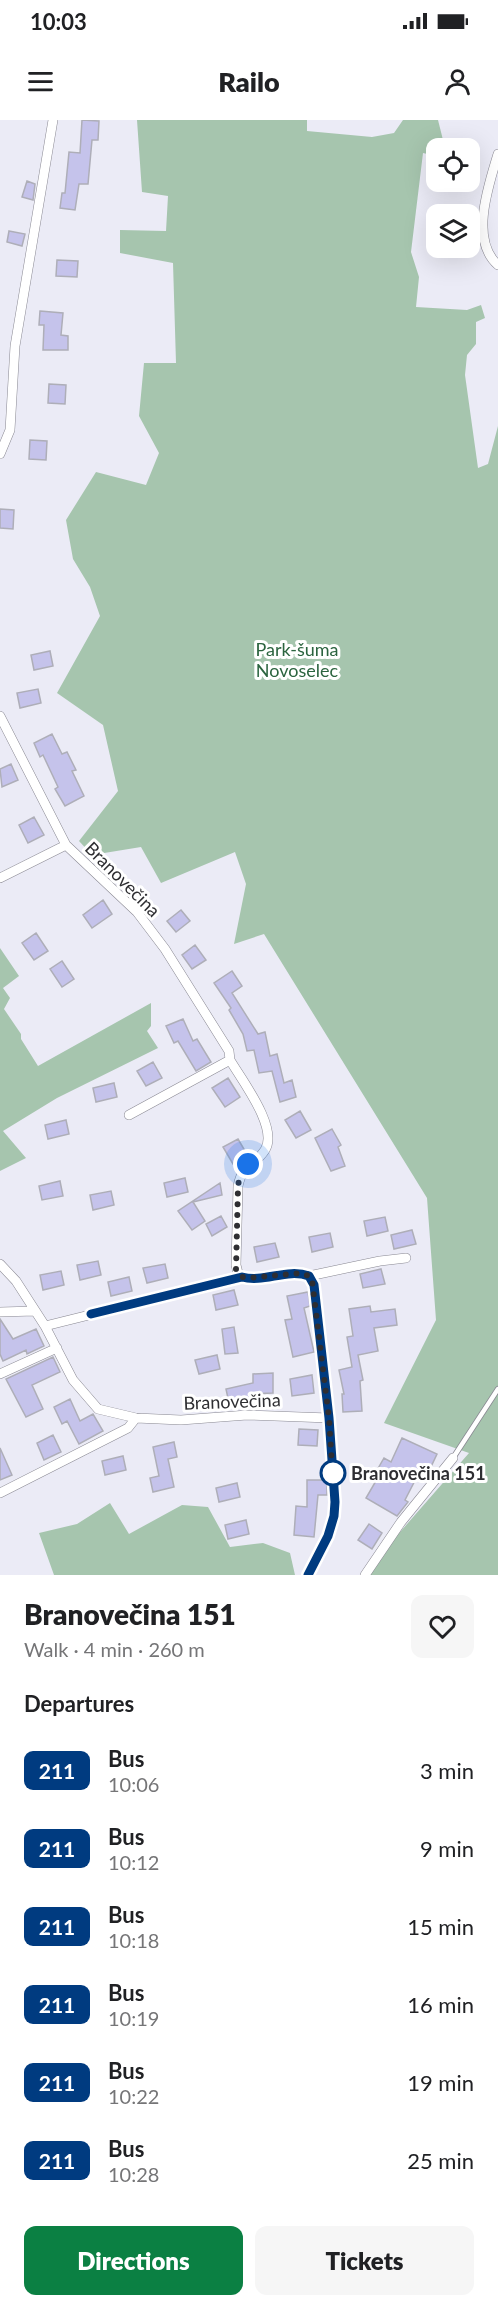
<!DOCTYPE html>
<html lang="en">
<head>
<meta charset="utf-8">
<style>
  :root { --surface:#fff; --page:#f6f6f6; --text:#202124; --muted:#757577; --accent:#0b8043 }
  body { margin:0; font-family:Lato,sans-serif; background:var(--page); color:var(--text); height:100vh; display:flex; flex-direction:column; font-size:22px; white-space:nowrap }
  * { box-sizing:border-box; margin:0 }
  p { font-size:20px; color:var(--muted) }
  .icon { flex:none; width:33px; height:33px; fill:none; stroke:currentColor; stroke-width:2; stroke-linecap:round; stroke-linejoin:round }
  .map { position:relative; height:1455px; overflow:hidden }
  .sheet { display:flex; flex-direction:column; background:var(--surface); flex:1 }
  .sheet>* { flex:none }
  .badge { padding:0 12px; border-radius:9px; font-size:21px; line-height:39px }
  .tools { position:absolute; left:426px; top:18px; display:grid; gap:12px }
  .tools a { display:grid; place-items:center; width:54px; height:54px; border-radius:12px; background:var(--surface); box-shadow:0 6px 24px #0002; font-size:30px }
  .you { position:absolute; width:30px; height:30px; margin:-15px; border:4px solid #fff; border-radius:50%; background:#1a73e8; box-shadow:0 0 0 9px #1a73e833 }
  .map>.badge { position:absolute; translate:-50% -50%; box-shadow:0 0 0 3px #fff }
  h2 { padding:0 24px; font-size:22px; line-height:54px }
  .round { display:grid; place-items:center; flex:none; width:63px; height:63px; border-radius:12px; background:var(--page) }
  .overview { display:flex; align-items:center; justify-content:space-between; height:102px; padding:0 24px }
  h1 { font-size:28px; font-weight:800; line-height:45px }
  .button { display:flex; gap:12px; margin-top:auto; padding:12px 24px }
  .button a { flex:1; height:69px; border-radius:12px; background:var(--accent); color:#fff; font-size:24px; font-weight:800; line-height:69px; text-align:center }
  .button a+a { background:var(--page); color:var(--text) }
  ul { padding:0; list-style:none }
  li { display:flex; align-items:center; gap:18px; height:78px; padding:0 24px }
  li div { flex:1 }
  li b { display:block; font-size:22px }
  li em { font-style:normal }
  li .badge { min-width:66px; font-weight:700; text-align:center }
  .status { display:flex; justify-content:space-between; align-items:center; height:42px; padding:0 30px; background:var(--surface); direction:ltr }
  .status svg { height:16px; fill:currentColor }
  header { display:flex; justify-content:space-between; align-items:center; height:78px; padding:0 24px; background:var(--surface); font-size:27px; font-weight:800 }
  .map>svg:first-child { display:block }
  .green { fill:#a6c5ae }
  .building { fill:#c5c3eb; stroke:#aeaeb8; stroke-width:1.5 }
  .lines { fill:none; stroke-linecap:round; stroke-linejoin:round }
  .lane-casing { stroke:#898892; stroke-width:6 }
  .street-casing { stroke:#898892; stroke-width:10 }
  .lane { stroke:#fff; stroke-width:4.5 }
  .street { stroke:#fff; stroke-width:9 }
  .line-casing { stroke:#fff; stroke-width:14 }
  .line { stroke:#003b80; stroke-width:9 }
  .walk { stroke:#2e2e32; stroke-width:6; stroke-dasharray:0 10.8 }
  .stop-dot { fill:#fff; stroke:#003b80; stroke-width:3 }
  .labels { text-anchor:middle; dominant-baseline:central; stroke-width:6; stroke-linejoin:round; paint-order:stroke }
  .park-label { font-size:18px; fill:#2b643f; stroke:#fff }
  .street-label { font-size:18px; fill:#2e2e32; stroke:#fff }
  .stop-label { font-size:18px; font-weight:bold; fill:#2e2e32; stroke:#fff; text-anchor:start }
</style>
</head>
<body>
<div class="status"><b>10:03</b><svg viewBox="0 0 49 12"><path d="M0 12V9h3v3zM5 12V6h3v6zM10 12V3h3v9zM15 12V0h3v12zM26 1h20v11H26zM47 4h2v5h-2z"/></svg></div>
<header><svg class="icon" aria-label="menu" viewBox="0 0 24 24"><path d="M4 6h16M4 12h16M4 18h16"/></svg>Railo<svg class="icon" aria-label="person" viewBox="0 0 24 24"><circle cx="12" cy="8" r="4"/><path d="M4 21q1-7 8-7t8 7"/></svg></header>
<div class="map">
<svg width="498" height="1455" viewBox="0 0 498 1455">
  <rect width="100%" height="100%" fill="#ebebf6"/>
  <!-- green -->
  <path class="green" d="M137,0H307V11L372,17L394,13L403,0H438L445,28H436V36L423,33L411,132L419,157L416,187L467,190L481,185L485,198L476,202V224L467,235L465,255L478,348L488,344L498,306V1455H368L387,1427L469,1333L384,1303L436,1200L427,1078L264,814L234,824L246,764L235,732L161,763L141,727L92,735L79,721L118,671L103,605L57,573L100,496L90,467L73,439L66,400L96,352L146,365L159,333L139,296L144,243H176L173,143L120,133V110L166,111L168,76L142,72Z
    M0,828L19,856L3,868L10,878L4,889L21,914V919L38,946L151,883V906L147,911L158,928L57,978L3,1011L26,1038L0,1051Z
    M110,1383L129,1414L182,1385L208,1387L230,1427L263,1423L290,1433L295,1455H54L39,1413L77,1404Z"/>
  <!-- building -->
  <path class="building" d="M82,0L99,1L98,20H92L88,64H79L75,90L60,88L62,73H65L69,32L80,33Z
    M27,61L35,64L33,80L22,77Z
    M9,111L25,114L22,126L7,122Z
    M57,140L78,141L77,157L56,156Z
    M40,191L63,193L61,215L68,216V230H43L44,205H39Z
    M49,264L66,265L65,284L48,283Z
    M30,320L47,321L46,340L29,339Z
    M0,389L14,390L13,409L0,408Z
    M50,531L53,546L34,550L31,535Z
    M38,569L41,583L20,588L17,573Z
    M52,614L62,634L67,632L76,650L72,651L84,676L65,686L55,669L58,667L43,635L40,637L34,623Z
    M11,644L18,660L2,667L0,649Z
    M34,697L44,715L28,723L19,705Z
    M103,780L112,794L92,808L83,795Z
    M181,790L190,801L176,812L167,801Z
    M36,813L48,831L34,840L22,823Z
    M195,825L206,840L192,849L182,835Z
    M62,841L74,859L62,867L50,849Z
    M232,851L242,866L232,873L258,914L265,912L270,936L277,934L284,963L292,960L296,977L280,982L272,951L259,953L254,930L247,931L243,914L229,890L231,888L214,863Z
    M183,899L193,921L197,919L211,942L196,951L178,921L174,923L166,906Z
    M153,942L162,958L146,966L137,951Z
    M228,958L240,977L225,987L212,968Z
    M114,963L117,977L96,982L93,968Z
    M300,991L311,1010L296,1018L285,1000Z
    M66,1000L69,1014L48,1019L45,1005Z
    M332,1009L341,1025L338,1027L345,1046L331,1051L315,1018Z
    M238,1019L248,1036L233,1044L223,1027Z
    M185,1058L188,1072L167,1077L164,1063Z
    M60,1061L63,1076L42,1080L39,1066Z
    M220,1063L222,1075L193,1082L205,1101L192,1110L178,1091Z
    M111,1071L114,1085L93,1090L90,1075Z
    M221,1096L227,1107L212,1116L206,1104Z
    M385,1097L388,1111L367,1116L364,1101Z
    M412,1110L416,1124L394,1129L391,1115Z
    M330,1113L333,1127L312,1132L309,1117Z
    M275,1123L279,1137L257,1142L254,1127Z
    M98,1141L101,1155L80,1160L77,1145Z
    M165,1144L168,1158L147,1163L143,1148Z
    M381,1149L385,1164L363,1168L360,1154Z
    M61,1151L64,1165L43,1170L40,1155Z
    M129,1157L132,1171L111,1176L108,1162Z
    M234,1170L238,1185L216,1190L213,1175Z
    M308,1172L310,1186L304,1188L314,1232L293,1237L285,1200L292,1199L287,1176Z
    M370,1186L371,1192L395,1189L397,1205L374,1208L378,1231L358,1235L363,1260L360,1261L362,1291L343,1292L342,1274H344L339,1250L352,1247L347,1217L353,1216L349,1189Z
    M0,1199L13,1219L36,1209L44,1226L27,1234L26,1230L3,1241L0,1234Z
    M234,1207L238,1233L225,1234L222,1209Z
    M217,1235L220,1249L199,1254L195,1240Z
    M53,1237L60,1252L32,1265L43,1289L26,1297L6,1259Z
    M273,1253V1273L249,1274L250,1278L229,1283L226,1269L253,1263V1254Z
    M312,1255L314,1273L292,1276L290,1259Z
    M70,1279L80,1301L93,1294L103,1311L79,1324L67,1301L62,1304L54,1287Z
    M299,1309L318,1310L317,1326L298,1325Z
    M53,1315L61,1332L44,1340L37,1323Z
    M402,1318L437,1334L429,1351L422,1347L405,1380L408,1382L397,1396L366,1378L380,1354L376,1352L384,1338L391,1342Z
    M174,1322L177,1337L168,1339L174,1367L153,1372L150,1358L159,1356L153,1327Z
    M0,1328L12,1355L0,1360Z
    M123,1336L126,1350L105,1355L102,1341Z
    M307,1360H327V1375H318L314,1417L294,1415L296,1386L307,1387Z
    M237,1363L240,1377L219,1382L216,1368Z
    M246,1400L249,1414L228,1419L225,1405Z
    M369,1404L382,1413L372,1429L358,1420Z"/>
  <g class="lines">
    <defs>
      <path id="lane" d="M453,1338L498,1269"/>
      <path id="street" d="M498,34C489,64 469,120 498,145
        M0,334L10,310L15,226L53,0
        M0,596L66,725L137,792L165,829L229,931L230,940C241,959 279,1008 265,1030C254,1047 243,1042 238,1066L236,1145L238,1153L242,1157
        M0,758L66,725
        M129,995L230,940
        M0,1144L16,1161L45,1206L73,1260L98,1289L136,1298L181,1300L247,1295L329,1298
        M309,1156L380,1141L406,1138
        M0,1192L35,1191
        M45,1206L242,1157C264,1163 287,1148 309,1156L314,1165L329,1298L335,1382L334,1396L328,1416L308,1455
        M0,1254L57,1228
        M0,1373L128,1308L136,1298
        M365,1455L401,1402L453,1338"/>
    </defs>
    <!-- lane casing -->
    <use href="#lane" class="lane-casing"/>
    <!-- street casing -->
    <use href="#street" class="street-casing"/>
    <!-- lane -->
    <use href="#lane" class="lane"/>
    <!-- street -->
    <use href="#street" class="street"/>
  </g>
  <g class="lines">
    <defs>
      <path id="line" d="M91,1194L242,1157C264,1163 287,1148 309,1156L314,1165L329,1298L335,1382L334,1396L328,1416L308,1455"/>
    </defs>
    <!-- line casing -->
    <use href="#line" class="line-casing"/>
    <!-- line -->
    <use href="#line" class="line"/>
    <!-- walk -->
    <path class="walk" d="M248,1044L240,1054L238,1066L236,1149L242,1157L249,1158L301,1153L309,1156L312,1160L329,1298L333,1361V1353"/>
  </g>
  <!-- markers -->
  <circle class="stop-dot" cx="333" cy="1353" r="12"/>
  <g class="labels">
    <!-- park labels -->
    <g class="park-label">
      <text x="297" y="529">Park-šuma<tspan x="297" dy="21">Novoselec</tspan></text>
    </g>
    <!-- street labels -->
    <g class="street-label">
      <text transform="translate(123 759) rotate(45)">Branovečina</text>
      <text transform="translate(232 1281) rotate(-2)">Branovečina</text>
    </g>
    <!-- stop labels -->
    <g class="stop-label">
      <text x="351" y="1353">Branovečina 151</text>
    </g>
  </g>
</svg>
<div class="tools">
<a><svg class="icon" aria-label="locate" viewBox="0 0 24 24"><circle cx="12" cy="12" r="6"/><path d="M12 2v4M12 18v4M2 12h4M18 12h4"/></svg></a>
<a><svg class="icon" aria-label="layers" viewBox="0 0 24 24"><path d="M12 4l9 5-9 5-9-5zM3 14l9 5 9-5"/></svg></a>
</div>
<div class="you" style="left:248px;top:1044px"></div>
</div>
<section class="sheet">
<div class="overview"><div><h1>Branovečina 151</h1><p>Walk · 4 min · 260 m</p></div><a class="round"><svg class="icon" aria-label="heart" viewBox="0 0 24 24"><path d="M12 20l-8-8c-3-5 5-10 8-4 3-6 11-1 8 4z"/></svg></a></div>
<h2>Departures</h2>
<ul>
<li><span class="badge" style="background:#003b80;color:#fff">211</span><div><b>Bus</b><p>10:06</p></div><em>3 min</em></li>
<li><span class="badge" style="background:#003b80;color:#fff">211</span><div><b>Bus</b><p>10:12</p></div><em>9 min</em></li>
<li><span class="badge" style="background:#003b80;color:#fff">211</span><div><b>Bus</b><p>10:18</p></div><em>15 min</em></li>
<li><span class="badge" style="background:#003b80;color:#fff">211</span><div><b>Bus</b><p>10:19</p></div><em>16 min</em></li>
<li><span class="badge" style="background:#003b80;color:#fff">211</span><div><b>Bus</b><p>10:22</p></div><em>19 min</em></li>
<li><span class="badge" style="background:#003b80;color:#fff">211</span><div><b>Bus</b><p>10:28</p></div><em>25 min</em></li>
</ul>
<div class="button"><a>Directions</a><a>Tickets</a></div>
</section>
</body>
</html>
